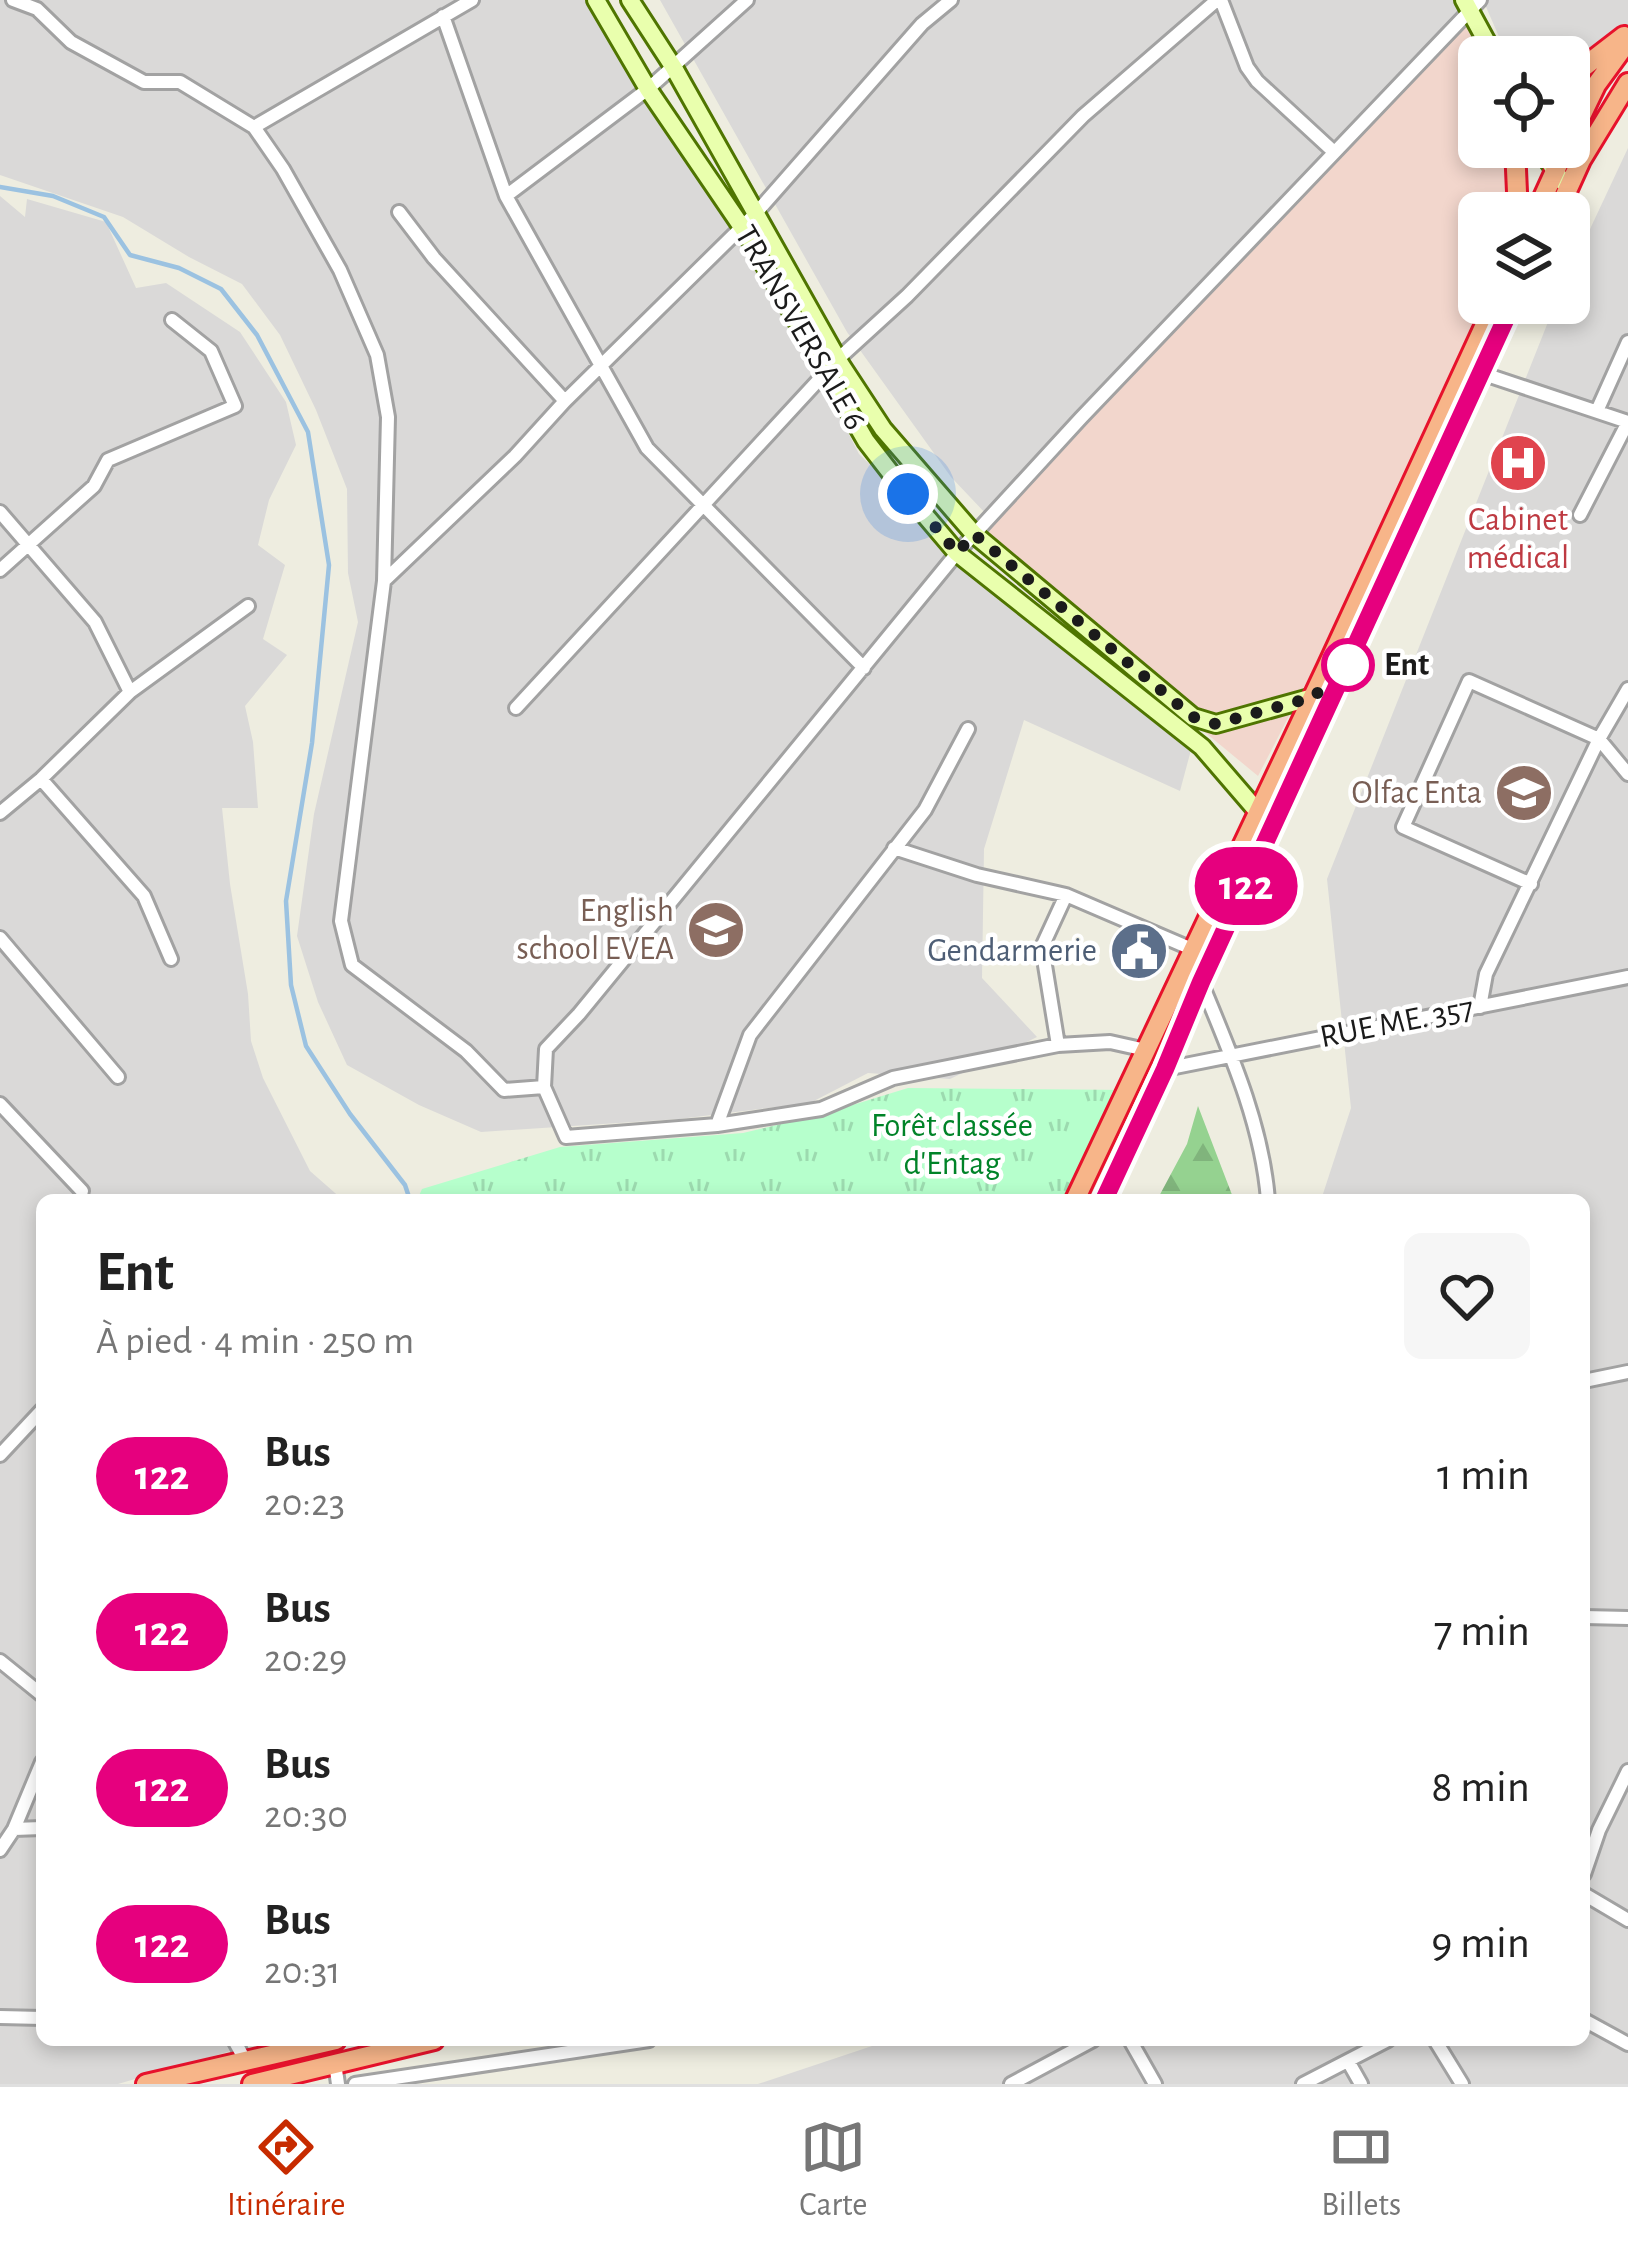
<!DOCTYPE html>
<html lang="fr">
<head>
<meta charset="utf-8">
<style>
  :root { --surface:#fff; --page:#f6f6f6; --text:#222; --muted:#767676; --line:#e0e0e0; --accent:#c72b00 }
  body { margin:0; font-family:"Alegreya Sans",sans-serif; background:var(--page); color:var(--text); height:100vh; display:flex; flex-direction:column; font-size:45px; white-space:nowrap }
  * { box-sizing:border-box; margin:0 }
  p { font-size:39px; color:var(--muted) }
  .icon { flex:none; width:66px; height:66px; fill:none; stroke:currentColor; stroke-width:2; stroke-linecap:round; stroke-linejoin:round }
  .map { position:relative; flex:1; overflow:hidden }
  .side { position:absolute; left:36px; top:1194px; width:1554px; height:852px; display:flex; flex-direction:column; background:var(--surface); border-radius:18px; box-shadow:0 6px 18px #0003 }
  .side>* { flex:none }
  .badge { padding:0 24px; border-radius:39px; font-size:42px; line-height:78px }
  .fabs { position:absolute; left:1458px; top:36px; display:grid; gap:24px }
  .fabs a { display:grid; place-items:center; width:132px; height:132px; border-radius:18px; background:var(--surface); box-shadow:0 6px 18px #0003; font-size:60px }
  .you { position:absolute; width:60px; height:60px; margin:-30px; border:9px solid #fff; border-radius:50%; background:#1a73e8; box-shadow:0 0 0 18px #1a73e833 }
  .map>.badge { position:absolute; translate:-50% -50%; box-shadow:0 0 0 6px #fff }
  .round { display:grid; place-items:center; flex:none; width:126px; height:126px; border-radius:18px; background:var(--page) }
  .head { display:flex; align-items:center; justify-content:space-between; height:204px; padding:0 60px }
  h1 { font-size:57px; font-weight:600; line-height:90px }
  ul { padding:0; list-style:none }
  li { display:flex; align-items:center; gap:36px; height:156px; padding:0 60px }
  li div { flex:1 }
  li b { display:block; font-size:45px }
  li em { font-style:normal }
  li .badge { min-width:132px; font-weight:700; text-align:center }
  .tabs { display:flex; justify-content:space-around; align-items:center; height:168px; border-top:3px solid var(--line); background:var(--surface); font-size:33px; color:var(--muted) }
  .tabs a { display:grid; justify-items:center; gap:6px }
  .tabs .current { color:var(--accent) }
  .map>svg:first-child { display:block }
  .residential { fill:#dad9d8 }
  .commercial { fill:#f2d6cc }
  .forest { fill:url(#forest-firs) }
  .park { fill:url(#park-tufts) }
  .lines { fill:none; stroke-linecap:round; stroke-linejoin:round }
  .stream { stroke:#9bc2e1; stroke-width:4.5 }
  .minor-casing { stroke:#a2a2a2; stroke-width:18 }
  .secondary-casing { stroke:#4f7500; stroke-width:22 }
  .trunk-casing { stroke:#e7122c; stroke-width:24 }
  .minor { stroke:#fff; stroke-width:12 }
  .secondary { stroke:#e9ffad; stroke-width:16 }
  .trunk { stroke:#f7b589; stroke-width:18 }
  .line-casing { stroke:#fff; stroke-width:27 }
  .line { stroke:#e6007e; stroke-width:18 }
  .walk { stroke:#1b1b1b; stroke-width:12; stroke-dasharray:0 21.6 }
  .stop-dot { fill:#fff; stroke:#e6007e; stroke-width:6 }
  .labels { text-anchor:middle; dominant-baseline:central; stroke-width:9; stroke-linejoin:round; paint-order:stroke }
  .street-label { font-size:33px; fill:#1b1b1b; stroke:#fff }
  .health-label { font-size:33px; fill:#be3a42; stroke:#fff }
  .stop-label { font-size:33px; font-weight:bold; fill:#1b1b1b; stroke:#fff; text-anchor:start }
  .education-label { font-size:33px; fill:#785e54; stroke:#fff; text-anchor:end }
  .service-label { font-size:33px; fill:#4e5e75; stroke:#fff; text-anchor:end }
  .park-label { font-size:33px; fill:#008328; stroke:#fff }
</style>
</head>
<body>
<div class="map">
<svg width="1628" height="2084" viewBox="0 0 1628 2084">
  <defs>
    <pattern id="forest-firs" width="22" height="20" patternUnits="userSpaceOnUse" patternTransform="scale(3)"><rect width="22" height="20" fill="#95d290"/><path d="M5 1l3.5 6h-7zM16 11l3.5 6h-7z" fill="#80b47c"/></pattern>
    <pattern id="park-tufts" width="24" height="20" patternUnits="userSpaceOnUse" patternTransform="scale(3)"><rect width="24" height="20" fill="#b6ffcc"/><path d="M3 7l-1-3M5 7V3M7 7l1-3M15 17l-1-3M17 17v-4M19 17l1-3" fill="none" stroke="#9cdaaf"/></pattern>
  </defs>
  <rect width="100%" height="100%" fill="#eeede0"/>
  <!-- residential -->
  <path class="residential" d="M0,0H595L789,318L859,454L973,564L1191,750L1180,791L1024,720L984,849L982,978L1037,1037L950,1079L868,1073L810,1103L679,1119L481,1132L419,1105L347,1065L318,1002L297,936L314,814L358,622L348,573L347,489L316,410L280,335L242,284L189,257L123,217L0,175Z
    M660,0H1460L1463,6L988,516L951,477L847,332Z
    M1483,0H1628V54L1586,83H1569V57H1518L1500,39Z
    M1628,148V2084H758L890,2040H1584V1200H1321L1351,1108L1327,879L1550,317L1556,303H1569V274Z
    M0,196L25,217L27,199L106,222L136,288L166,283L240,332L286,402L296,445L269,500L258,545L285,565L263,639L287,655L245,706L253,742L258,808H222L230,884L248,994L251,1041L263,1078L310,1171L343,1200H42V2040H268L118,2084H0Z"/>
  <!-- commercial -->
  <path class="commercial" d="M1477,7L1492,57H1479V147H1514L1511,213H1479V303H1486L1461,352L1383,534L1258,776L1075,625L977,537Z"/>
  <!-- forest -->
  <path class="forest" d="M1198,1106L1234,1200H1157L1187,1144Z"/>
  <!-- park -->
  <path class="park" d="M908,1088L1129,1090L1072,1200H417L422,1189L560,1147L743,1133L820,1115Z"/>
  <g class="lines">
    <!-- stream -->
    <path class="stream" d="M0,187L53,196L104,217L130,255L179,268L221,289L257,335L308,432L329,565L312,743L286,901L291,985L306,1046L350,1114L405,1185L410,1200"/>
    <defs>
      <path id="minor" d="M13,0L37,9L71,42L144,82H180L254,127L283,169L340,270L377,355L388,417L384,581
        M1221,0L1247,67L1257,81L1334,152
        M443,16L506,196L647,448L864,668
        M254,127L472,0
        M506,196L648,89L747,0
        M399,212L434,258L565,401
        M1481,373L1628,422
        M1597,411L1628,342
        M0,512L95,622L130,692
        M1580,515L1628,422
        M0,570L94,486L108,460L235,406L211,351L172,320
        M516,708L838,359L907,296L1083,116L1217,0
        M41,779L144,896L171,959
        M0,813L41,779L130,692L248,606
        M894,848L977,875L1066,895L1192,949
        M1531,884L1403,827L1469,681L1599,739L1628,774
        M0,938L118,1077
        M1201,982C1230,1052 1262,1124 1268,1200
        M1480,1007L1486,974L1599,739L1628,689
        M1058,1045L1042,947L1066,895
        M1146,1050L1110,1042L1058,1045L893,1078L821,1109L717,1125L566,1137L544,1087L546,1049L579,1014L957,553L1081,418L1480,0
        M1165,1069L1628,977
        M544,1087L504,1090L466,1051L352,965L341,921L384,581L515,456L565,401L756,213L922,24L951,0
        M0,1104L82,1191
        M717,1125L750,1035L925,810L968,729
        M1584,1381L1628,1372
        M0,1455L42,1410
        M1584,1617L1628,1618
        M0,1661L42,1695
        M14,1829L42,1828
        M0,1850L14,1829L42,1762
        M1584,1874L1599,1830L1628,1771
        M1584,1894L1628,1920
        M0,2017L42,2018
        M1584,2020L1628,2044
        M234,2040L245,2060
        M1130,2040L1155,2084
        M1435,2040L1462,2084
        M1348,2061L1361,2084
        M335,2063L338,2084
        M355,2084L649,2040
        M1011,2084L1093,2040
        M1303,2084L1388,2040"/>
      <path id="secondary" d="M596,0L648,89L746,233L866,441L907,494L957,553L1202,747L1258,812
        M630,0L674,68L841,365L883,429L974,534L1193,717L1216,724L1313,697
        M1464,0L1495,57
        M1539,147L1562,181"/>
      <path id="trunk" d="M1569,72L1585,66L1624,36
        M1569,141L1596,85L1628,41
        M1515,147L1517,192L1515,213
        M1536,213L1566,147
        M1557,213L1581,160L1628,83
        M1075,1200L1327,667L1495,303
        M1104,1200L1165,1069L1201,982L1512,303
        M146,2084L336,2040
        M252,2084L434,2040"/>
    </defs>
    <!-- minor casing -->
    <use href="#minor" class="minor-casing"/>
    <!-- secondary casing -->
    <use href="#secondary" class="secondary-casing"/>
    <!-- trunk casing -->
    <use href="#trunk" class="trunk-casing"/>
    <!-- minor -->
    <use href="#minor" class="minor"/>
    <!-- secondary -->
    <use href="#secondary" class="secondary"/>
    <!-- trunk -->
    <use href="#trunk" class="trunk"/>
  </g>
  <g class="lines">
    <defs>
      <path id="line" d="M1104,1200L1165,1069L1201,982L1513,303"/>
    </defs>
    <!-- line casing -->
    <use href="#line" class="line-casing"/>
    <!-- line -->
    <use href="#line" class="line"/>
    <!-- walk -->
    <path class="walk" d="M908,494L957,553L974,534L1193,717L1216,724L1313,697L1348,665"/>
  </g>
  <!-- icons -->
  <defs>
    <symbol id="hospital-disc" viewBox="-11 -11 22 22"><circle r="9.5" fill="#e0444e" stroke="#fff"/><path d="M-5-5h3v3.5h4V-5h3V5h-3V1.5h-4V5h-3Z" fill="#fff"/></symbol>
    <symbol id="school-disc" viewBox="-11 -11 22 22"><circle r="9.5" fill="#8d6e63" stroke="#fff"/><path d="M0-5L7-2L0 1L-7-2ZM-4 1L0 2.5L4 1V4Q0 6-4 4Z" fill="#fff"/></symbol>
    <symbol id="civic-disc" viewBox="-11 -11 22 22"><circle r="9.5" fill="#5c6f8a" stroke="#fff"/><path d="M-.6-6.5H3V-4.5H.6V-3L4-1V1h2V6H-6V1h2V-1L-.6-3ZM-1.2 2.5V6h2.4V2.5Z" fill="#fff"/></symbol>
  </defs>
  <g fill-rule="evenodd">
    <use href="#hospital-disc" x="1485" y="430" width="66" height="66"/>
    <use href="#school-disc" x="1491" y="760" width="66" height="66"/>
    <use href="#school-disc" x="683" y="897" width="66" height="66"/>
    <use href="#civic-disc" x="1106" y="918" width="66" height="66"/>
  </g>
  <!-- markers -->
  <circle class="stop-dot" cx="1348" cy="665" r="24"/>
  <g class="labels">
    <!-- street labels -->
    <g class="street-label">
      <text transform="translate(800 328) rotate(60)">TRANSVERSALE 6</text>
      <text transform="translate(1397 1023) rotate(-11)">RUE ME. 357</text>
    </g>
    <!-- health labels -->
    <g class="health-label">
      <text x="1518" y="520">Cabinet<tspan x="1518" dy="38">médical</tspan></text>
    </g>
    <!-- stop labels -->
    <g class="stop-label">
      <text x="1384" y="665">Ent</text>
    </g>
    <!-- education labels -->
    <g class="education-label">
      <text x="1482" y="793">Olfac Enta</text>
      <text x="674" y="911">English<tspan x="674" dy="38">school EVEA</tspan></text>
    </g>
    <!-- service labels -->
    <g class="service-label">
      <text x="1097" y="951">Gendarmerie</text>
    </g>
    <!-- park labels -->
    <g class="park-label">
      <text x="952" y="1126">Forêt classée<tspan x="952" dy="38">d'Entag</tspan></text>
    </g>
  </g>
</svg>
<div class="fabs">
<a><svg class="icon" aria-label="locate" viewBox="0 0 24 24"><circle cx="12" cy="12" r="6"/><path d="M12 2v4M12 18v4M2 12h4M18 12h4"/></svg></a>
<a><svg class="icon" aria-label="layers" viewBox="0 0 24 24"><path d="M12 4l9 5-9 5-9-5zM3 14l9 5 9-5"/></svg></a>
</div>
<div class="you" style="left:908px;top:494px"></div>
<b class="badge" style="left:1246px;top:886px;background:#e6007e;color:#fff">122</b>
<section class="side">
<div class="head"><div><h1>Ent</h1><p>À pied · 4 min · 250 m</p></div><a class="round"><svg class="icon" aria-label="heart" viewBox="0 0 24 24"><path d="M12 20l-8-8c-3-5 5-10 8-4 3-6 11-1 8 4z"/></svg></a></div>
<ul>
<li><span class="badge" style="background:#e6007e;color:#fff">122</span><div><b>Bus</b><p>20:23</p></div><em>1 min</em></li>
<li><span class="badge" style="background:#e6007e;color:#fff">122</span><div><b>Bus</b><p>20:29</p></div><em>7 min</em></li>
<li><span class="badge" style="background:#e6007e;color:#fff">122</span><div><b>Bus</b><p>20:30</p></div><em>8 min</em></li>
<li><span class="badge" style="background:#e6007e;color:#fff">122</span><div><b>Bus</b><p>20:31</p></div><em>9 min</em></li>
</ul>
</section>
</div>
<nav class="tabs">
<a class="current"><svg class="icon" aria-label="directions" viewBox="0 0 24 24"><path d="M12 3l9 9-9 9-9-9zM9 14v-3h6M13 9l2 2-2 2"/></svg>Itinéraire</a>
<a><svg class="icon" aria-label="map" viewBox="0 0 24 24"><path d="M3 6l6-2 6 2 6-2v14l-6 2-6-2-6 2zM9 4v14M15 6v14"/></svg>Carte</a>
<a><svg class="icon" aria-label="tickets" viewBox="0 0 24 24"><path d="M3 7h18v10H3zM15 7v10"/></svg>Billets</a>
</nav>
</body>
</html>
